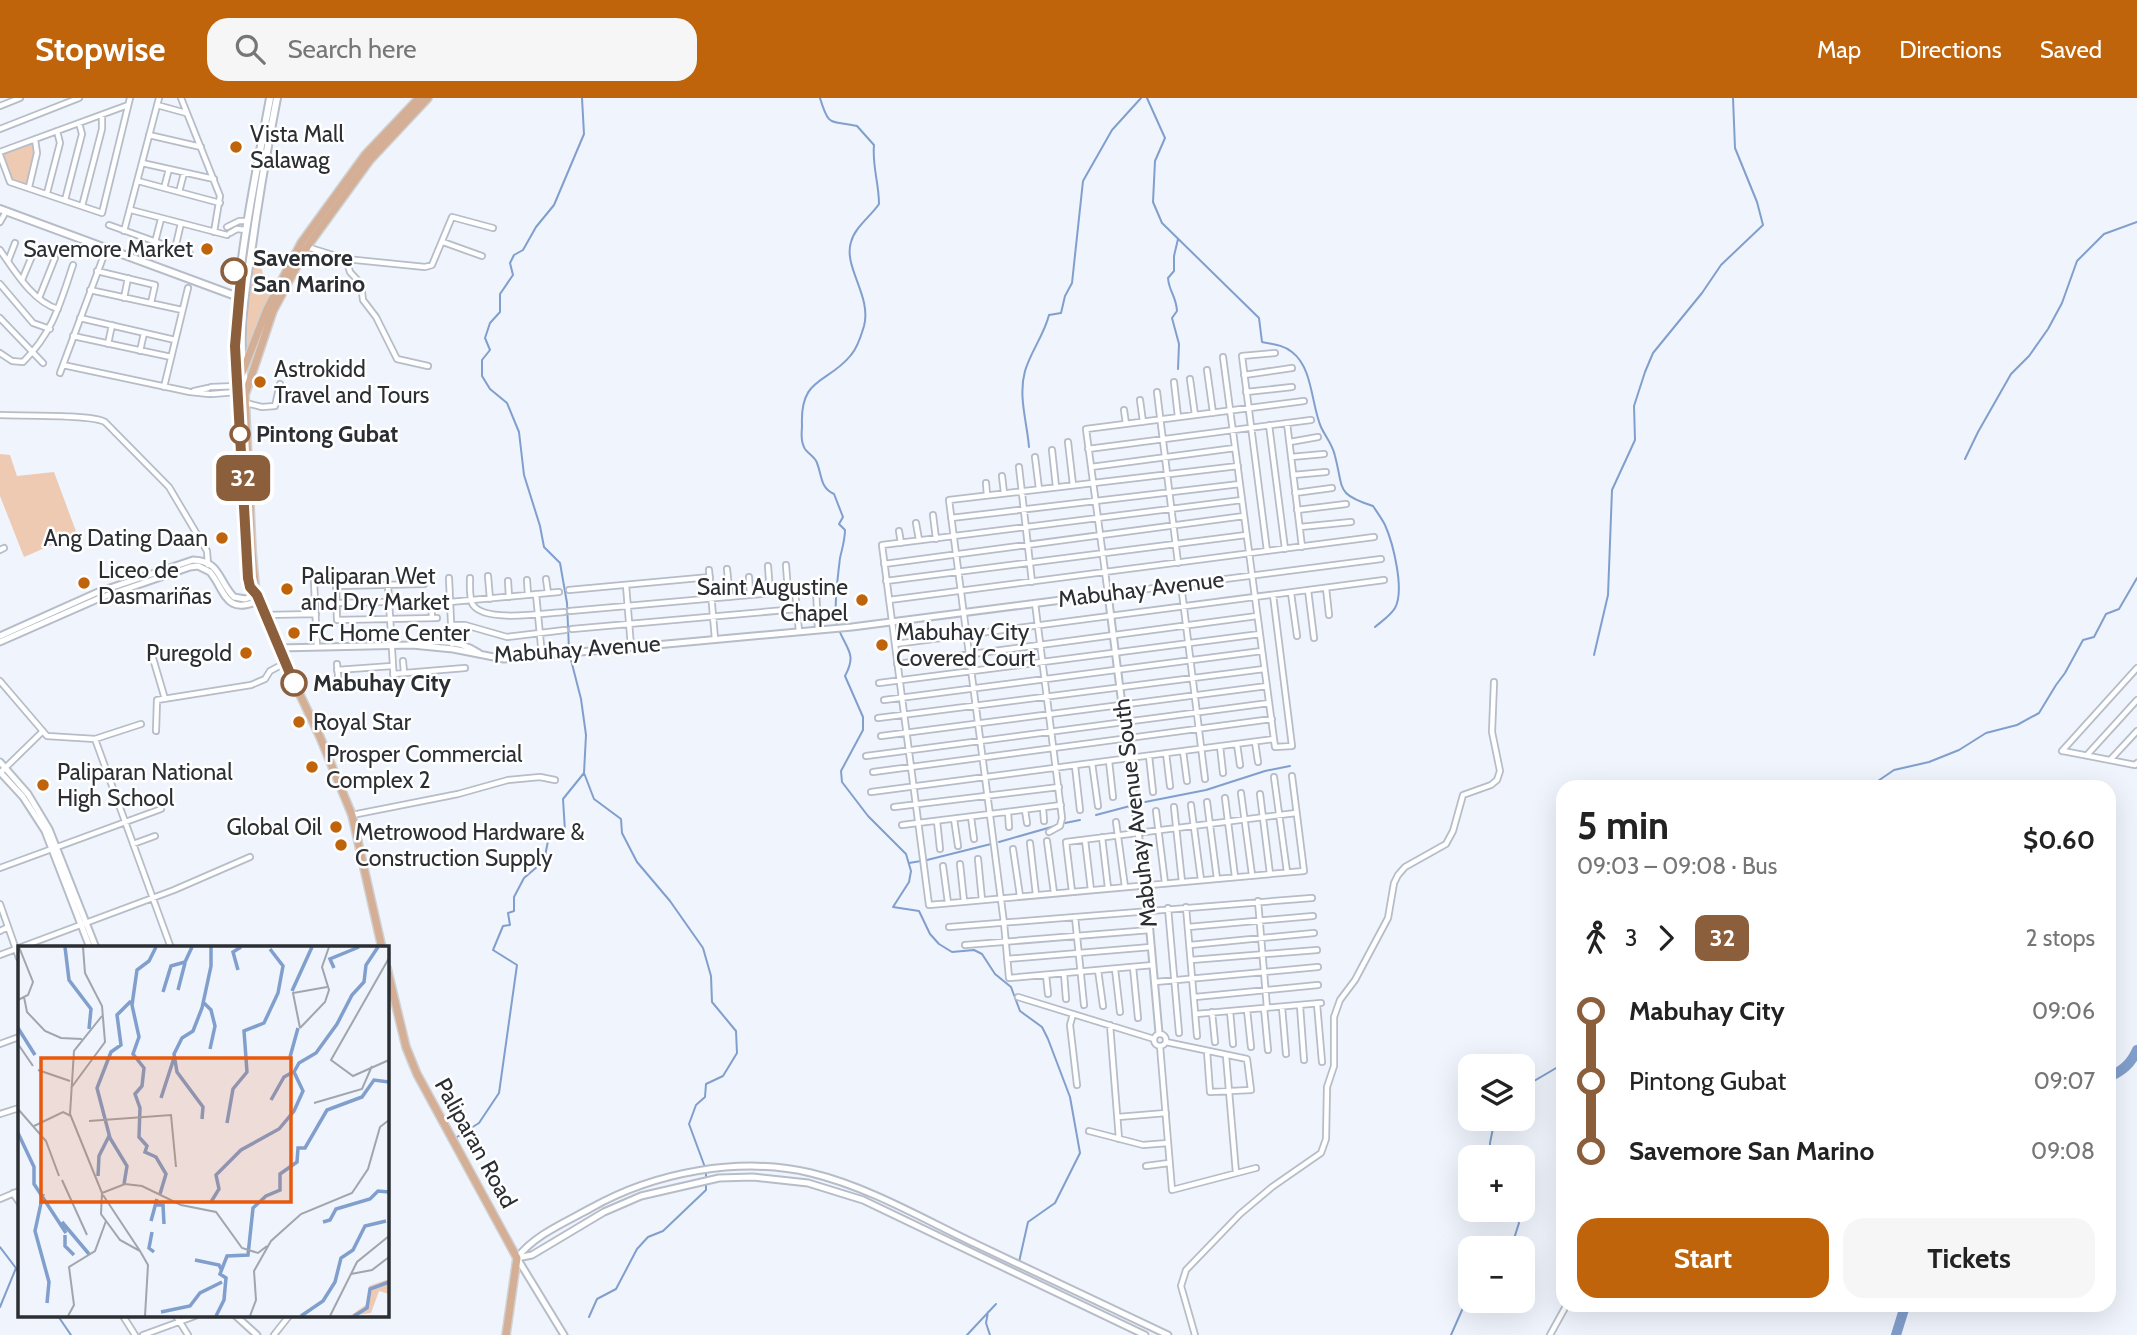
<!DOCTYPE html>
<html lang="en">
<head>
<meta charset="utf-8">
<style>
  :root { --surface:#fff; --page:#f6f6f6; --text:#222; --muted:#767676; --accent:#bf640a }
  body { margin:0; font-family:Cabin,sans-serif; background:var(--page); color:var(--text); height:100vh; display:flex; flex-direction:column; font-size:26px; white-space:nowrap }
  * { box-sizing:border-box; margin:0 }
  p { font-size:23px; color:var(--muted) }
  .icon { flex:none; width:38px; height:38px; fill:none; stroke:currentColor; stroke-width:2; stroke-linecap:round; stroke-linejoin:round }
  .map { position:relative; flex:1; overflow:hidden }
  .panel { position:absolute; left:1556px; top:682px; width:560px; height:532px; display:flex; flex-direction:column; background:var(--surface); border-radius:21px; box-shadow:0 7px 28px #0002 }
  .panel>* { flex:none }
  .badge { padding:0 14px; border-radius:10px; font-size:24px; line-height:46px }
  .fabs { position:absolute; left:1458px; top:956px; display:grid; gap:14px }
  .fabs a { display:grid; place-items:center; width:77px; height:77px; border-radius:14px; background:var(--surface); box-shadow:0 7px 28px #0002; font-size:35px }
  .map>.badge { position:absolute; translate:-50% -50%; box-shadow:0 0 0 4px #fff }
  .legs { display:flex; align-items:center; gap:10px; height:77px; padding:0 21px; font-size:23px }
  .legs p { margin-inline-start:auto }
  .head { display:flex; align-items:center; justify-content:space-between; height:119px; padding:0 21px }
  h1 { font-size:38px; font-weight:800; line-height:52px }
  .primary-button { display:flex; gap:14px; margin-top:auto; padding:14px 21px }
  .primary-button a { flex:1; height:80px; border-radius:21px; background:var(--accent); color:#fff; font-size:28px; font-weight:800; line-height:80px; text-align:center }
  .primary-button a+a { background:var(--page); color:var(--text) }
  ul { padding:0 21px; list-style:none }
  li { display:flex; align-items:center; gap:24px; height:70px; font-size:26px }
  li i { display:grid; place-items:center; width:10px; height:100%; margin:0 9px; background:currentColor }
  li i::after { content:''; width:18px; height:18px; margin:-9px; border:5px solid; border-radius:50%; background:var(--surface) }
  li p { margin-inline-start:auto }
  li:first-child i { background:linear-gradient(#0000 50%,currentColor 0) }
  li:last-child i { background:linear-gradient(currentColor 50%,#0000 0) }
  header { display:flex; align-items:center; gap:42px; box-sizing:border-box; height:98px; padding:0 35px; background:var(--accent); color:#fff }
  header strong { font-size:33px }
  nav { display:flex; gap:38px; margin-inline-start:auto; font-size:24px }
  .search { width:490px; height:63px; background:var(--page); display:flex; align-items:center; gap:18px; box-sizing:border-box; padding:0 24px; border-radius:21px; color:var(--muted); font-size:26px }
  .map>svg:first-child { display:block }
  .green { fill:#eecab2 }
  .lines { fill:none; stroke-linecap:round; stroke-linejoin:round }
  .stream { stroke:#819fcc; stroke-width:2 }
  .river { stroke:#819fcc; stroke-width:10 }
  .minor-casing { stroke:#b6bdc8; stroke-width:8 }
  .tertiary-casing { stroke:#b6bdc8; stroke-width:9 }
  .secondary-casing { stroke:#b6bdc8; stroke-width:10 }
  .primary-casing { stroke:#d0d1d2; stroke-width:10 }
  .minor { stroke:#fff; stroke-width:4.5 }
  .tertiary { stroke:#fff; stroke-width:5 }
  .secondary { stroke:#fff; stroke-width:6 }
  .primary { stroke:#d4af95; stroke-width:7 }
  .line-1-casing { stroke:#fff; stroke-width:16 }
  .line-1 { stroke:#8b5e3c; stroke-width:10 }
  .poi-dot { fill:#bf640a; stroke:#fff; stroke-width:2.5 }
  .stop-1-dot { fill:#fff; stroke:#8b5e3c; stroke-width:3.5 }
  .labels { text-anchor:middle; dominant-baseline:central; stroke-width:5; stroke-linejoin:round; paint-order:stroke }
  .poi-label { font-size:23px; fill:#2b2e32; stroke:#fff; text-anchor:start }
  .stop-label { font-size:23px; font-weight:bold; fill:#2b2e32; stroke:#fff; text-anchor:start }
  .street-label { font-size:23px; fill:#2b2e32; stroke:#fff }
  .inset-river { fill:none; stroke:#819fcc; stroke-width:3.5 }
  .inset-road { fill:none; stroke:#a1a5ac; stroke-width:2 }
  .view { fill:#e8590c; fill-opacity:0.15; stroke:#e8590c; stroke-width:3.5 }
  .inset-edge { fill:none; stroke:#2b2e32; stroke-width:3.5 }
</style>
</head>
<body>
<header>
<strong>Stopwise</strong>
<div class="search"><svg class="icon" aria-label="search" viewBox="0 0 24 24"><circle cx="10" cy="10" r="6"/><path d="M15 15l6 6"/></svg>Search here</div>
<nav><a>Map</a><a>Directions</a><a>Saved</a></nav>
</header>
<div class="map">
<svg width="2137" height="1237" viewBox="0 0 2137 1237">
  <rect width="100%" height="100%" fill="#eff4fd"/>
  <!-- green -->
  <path class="green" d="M34,44L35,54L28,87L12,83L2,55Z
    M256,152L269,196L246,255L248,210Z
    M0,356L10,357L17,378L54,374L77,436L24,459L0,398Z"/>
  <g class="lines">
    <!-- stream -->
    <path class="stream" d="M820,0C829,30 830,22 857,28L874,47C872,68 879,85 879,106C871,118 855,129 851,144C843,169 872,198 864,228C861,238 858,249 851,257C828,286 800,278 802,327C802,335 800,341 804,349C806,355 815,358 817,365C822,377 820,390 834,396L843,419L839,426L845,432C845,442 842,451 840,460C838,477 833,513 837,527
      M1147,0L1165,40L1155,63L1153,104L1162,125L1259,220L1262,244C1272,246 1284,247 1292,254C1313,270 1311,306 1321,329C1325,338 1333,347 1335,358C1344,391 1335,396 1373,408C1377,414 1382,421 1385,427C1393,445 1405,492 1395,510C1391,517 1382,523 1375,529
      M1178,271L1179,246L1172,220L1177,213C1176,197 1169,194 1168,180L1174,173V158L1178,141
      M1029,349C1027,324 1018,298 1025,273C1031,253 1044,237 1049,217L1061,215L1065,198L1072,185L1083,83L1112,32L1141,0
      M1965,361L1978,334L2011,276L2029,258L2048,231L2062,205L2077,163L2104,136L2137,124
      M839,532C847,552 857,556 845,578L863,619V632L841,673L842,684L868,718L906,756L911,773L909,784L893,809L919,813L930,836L939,846L952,854L974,852L982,856L995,876L1011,889L1020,913L1042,929L1048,941L1070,999L1080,1055L1055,1105L1028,1124L1019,1164
      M569,552L567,505L560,465L544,449L540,428L524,377L519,334L507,305L490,291L482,278V262L490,252L485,240L490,225L500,214V196L513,177L510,165L514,157L523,152L536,129L554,107L584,36L582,0
      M1594,557L1608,497L1612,392L1635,342L1634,308L1645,274L1653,255L1702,195L1721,167L1763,127L1757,104L1735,50L1733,0
      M570,558L581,601L586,637L584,675L594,701L621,721L622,735L637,764L670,803L703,850L711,878L712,904L736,933L737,955L723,978L706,986L705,999L696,1007L689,1026L706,1072V1081
      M1850,690L1875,685L1894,672L1929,664L1959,652L1986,635L2017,627L2039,615L2056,587L2065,575L2083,542L2094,539L2106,516L2119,511L2137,480
      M1145,704L1206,692L1265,673L1290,668
      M1096,717L1130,708
      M1065,725L1080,722
      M999,744L1055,728
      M927,762L991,746
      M909,765L921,763
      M1522,990L1563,966
      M457,1039L479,1025L499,995L517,867L493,852L503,828L510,827L508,815L514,813V799L524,780L544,763L548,743L565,733L563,701L584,675
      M1490,1059V1045L1495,1020
      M0,1149L19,1174
      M1511,1150L1519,1125L1514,1111
      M0,1209L16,1170
      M988,1214L986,1225L990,1237
      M58,1218L71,1237
      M589,1219L597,1201L616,1191L637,1151L648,1139L663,1133L706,1092V1086
      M967,1237L996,1206
      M1451,1237L1470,1194"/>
    <!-- river -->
    <path class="river" d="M2109,979C2122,973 2131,966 2137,952
      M1896,1237L1905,1208"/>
    <defs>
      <path id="minor" d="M181,0L220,98L214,134
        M157,7L186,15
        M0,8L20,0
        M0,31L79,0
        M149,37L201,49
        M0,54L128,7
        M0,57L10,84L102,115L130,0
        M142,65L214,81
        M138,83L220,105
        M29,89L37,55L35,41
        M164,90L169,71
        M179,94L184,75
        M47,95L60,45L57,33
        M65,102L82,36L79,25
        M82,108L102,31V17
        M131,112L227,137
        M0,124L4,117
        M109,127L190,156
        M227,129L239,123H247
        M124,133L159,0
        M230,135L237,131L246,132
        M155,144L161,121
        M443,144L482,158
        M307,149L346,161L425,169L432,167L452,119L493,130
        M175,151L181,125
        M0,152C14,172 33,204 58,211
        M346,161L350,174L361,186L363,202L376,219L397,261L428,268
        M8,163L15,145
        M97,173L155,187L151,205
        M22,182L35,151
        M0,186L33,225L50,231
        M90,192L182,212
        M39,200L55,160
        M124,200L128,180
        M0,220L43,265
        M80,220L175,242
        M73,238L171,259
        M108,246L112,227
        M140,253L144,235
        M0,255L12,263L23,264C53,234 60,206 73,167
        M1223,259L1275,649L1292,648L1273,497
        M63,267L190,294L209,296
        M1207,272L1213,315
        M60,275L104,157
        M1244,277L1292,270
        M1190,281L1195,317
        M1174,284L1178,319
        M164,289L188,190
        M211,289L238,288
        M194,293L208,290
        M1157,294L1178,465
        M1246,294L1292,289
        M212,296L237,294L246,290
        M1140,302L1143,324
        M1304,303L1086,331L1108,496L1381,461
        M246,305L262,309L275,308L280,286
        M1124,312L1126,326
        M0,317C20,318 92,316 105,324L169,389L207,453L208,467
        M1287,325L1302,449
        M1269,327L1285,451
        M1068,344L1073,387
        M1290,344L1318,339
        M1088,351L1311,322
        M1052,352L1056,389
        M1035,359L1039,391
        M1291,359L1324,356
        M1019,369L1032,484
        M1091,369L1235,350
        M1293,377L1326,374
        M1002,378L1004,395
        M986,385L987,397
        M1295,395L1332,390
        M1242,402L882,447L929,807L1304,773L1292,678
        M1297,412L1346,406
        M933,417L936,441
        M951,420L1240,386
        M916,425L919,442
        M1300,429L1351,424
        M899,433L901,445
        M0,452L4,450
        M1267,453L1242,258L1275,255
        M884,466L1244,418
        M786,467L788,494
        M768,468L770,495
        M727,471L730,499
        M709,472L715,541
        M488,478L490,501
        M749,479L750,497
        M449,480L452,546
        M470,480C470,487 469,501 473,507C486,525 544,515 564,514
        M546,481L548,495
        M527,482L528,497
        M314,483L317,549
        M508,483L509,499
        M886,483L1246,437
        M424,486L336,488L337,522L437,520
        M1181,486L1205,681
        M626,487L631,549
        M1326,490L1329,517
        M569,492L710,479
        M1308,492L1314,540
        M795,493L799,533
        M1291,495L1297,538
        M536,496L542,558
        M889,502L1374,439
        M450,504L559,494
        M337,505L431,503L432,520
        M1035,505L1062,720L1060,728L1049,734
        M570,513L816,491L818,531
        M265,517L316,516
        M451,527H465L507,539L565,532
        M572,531L797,511
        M895,546L1384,482
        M152,557L165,601
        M403,563L404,575
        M337,566L339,589L394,584L388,487
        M897,566L1257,518
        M337,572L392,568
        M393,576L465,570
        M0,583L47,638L95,641L141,626
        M879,585L1260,536
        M884,602L1262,553
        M878,620L1264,571
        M156,633L157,602L251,587L265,581L270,573L285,565
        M881,638L1267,588
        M95,641L171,850
        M1255,644L1258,664
        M1237,646L1240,667
        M1220,648L1223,675
        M1183,653L1187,683
        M2062,653L2137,570
        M2063,653L2135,667L2137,665
        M1166,655L1170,688
        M2087,657L2137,602
        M866,658L1269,605
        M1149,658L1153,694
        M2111,661L2137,633
        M1109,663L1113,699
        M1092,665L1098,708
        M1075,668L1080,712
        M873,674L1272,621
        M0,675L43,633
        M1274,679L1287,774
        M871,694L1274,641
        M1241,695L1252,777
        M1260,696L1270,776
        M1225,700L1235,779
        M1207,704L1217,781
        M1191,707L1201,782
        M894,709L1059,689
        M1174,709L1182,784
        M1043,710L1044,723
        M1025,712L1027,725
        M1156,713L1165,785
        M1008,714L1009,729
        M352,717L458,696L508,682L540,679L555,682
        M971,719L974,741
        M954,721L958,748
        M937,723L940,751
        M1116,724L1125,789
        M902,727L1061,707
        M1102,739L1108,790
        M1085,742L1091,792
        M1047,743L1054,795
        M1030,745L1036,797
        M133,746L155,738
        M1013,751L1020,798
        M978,761L982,802
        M960,766L964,803
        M943,768L948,805
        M0,770L161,711
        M1072,794L1066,744L1296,715
        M1258,803L1267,910
        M0,806L19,860
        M1186,809L1197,938
        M1168,810L1179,935
        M1075,819L1084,907
        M949,829L1312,800
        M1188,829L1313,818
        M0,833L8,829
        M965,847L1150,832
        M1190,847L1314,835
        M0,857L174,792L250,759
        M1007,861L1151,849
        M1191,862L1317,852
        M1153,867L1009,880L1004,825L949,402L1238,368
        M1133,869L1138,920
        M1115,871L1120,914
        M1098,872L1103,908
        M1064,875L1066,901
        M1046,877L1048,896
        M1155,884L1318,869
        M1018,899L1154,941
        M1195,899L1318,887
        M1317,906L1322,964
        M1300,908L1304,962
        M1282,909L1286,956
        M1264,910L1268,952
        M1247,912L1251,949
        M1230,913L1233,946
        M1212,914L1215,944
        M1073,916L1070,927L1077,987
        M1196,916L1321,905
        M1110,927L1119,1041
        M1154 942a6 6 0 1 1 12 0a6 6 0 1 1-12 0Z
        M1166,944L1247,961L1251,992L1210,994L1207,953
        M0,946L19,939
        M1160,948L1172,1092L1256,1070
        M1226,958L1236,1075
        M0,1016L19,1010
        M1118,1019L1166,1015
        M1089,1033L1143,1047L1168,1045
        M1146,1068L1169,1065
        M13,1095L19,1104
        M0,1101L19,1093
        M123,1218L135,1237
        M176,1218L188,1237
        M143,1237L195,1218
        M274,1237L289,1218
        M1195,1237L1181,1188L1186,1172L1240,1116L1272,1089L1321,1055L1326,1041L1327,989L1334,968V919L1340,902L1355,882L1388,820L1394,785L1398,777L1405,769L1446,746L1453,733L1463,697L1491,687L1497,682L1500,673L1492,634L1494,584
        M1550,1237L1566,1208"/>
      <path id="tertiary" d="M0,538L98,494L193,462C221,463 218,483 234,499L245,501L256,497
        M0,544L100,500L190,469L198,468L210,474C226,494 225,517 258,503
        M415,547C437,541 459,542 479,555
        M279,550L412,547L453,551L504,561L852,529L1108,496L1148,812L1159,935
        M0,664L28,696L49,731L96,850
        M0,674L23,699L45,733L90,850
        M517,1160C534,1137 566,1124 591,1110C655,1074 740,1058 811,1075C869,1089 923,1121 976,1146C1040,1176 1104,1207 1168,1237
        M517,1160L532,1157L604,1114L641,1098L719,1080L753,1079L808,1085L863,1102L1145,1237
        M517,1160L564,1237
        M236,1218L257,1237"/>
      <path id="secondary" d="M0,111L241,200
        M237,286C230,191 253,93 270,0
        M246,290C237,245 244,200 251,155C258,103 267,51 277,0"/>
      <path id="primary" d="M256,496L250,489L248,480L237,288L267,211L301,145L365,57L419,0
        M382,850L352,717L320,639L285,565L256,497L252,453L245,297L273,213L307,149L370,62L428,0
        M387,870L406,949L417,976L517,1160L506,1237"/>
    </defs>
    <!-- minor casing -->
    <use href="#minor" class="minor-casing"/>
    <!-- tertiary casing -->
    <use href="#tertiary" class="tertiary-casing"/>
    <!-- secondary casing -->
    <use href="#secondary" class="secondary-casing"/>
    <!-- primary casing -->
    <use href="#primary" class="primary-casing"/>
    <!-- minor -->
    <use href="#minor" class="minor"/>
    <!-- tertiary -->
    <use href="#tertiary" class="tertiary"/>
    <!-- secondary -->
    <use href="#secondary" class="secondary"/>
    <!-- primary -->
    <use href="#primary" class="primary"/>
  </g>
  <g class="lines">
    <defs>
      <path id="line-1" d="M234,173L233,178L241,179L235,248L248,480L250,489L257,497L294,585"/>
    </defs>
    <!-- line-1 casing -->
    <use href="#line-1" class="line-1-casing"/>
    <!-- line-1 -->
    <use href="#line-1" class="line-1"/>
  </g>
  <!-- markers -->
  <g class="poi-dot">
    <circle cx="236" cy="49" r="7"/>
    <circle cx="207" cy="151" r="7"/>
    <circle cx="260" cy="284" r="7"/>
    <circle cx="222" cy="440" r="7"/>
    <circle cx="84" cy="485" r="7"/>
    <circle cx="287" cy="491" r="7"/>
    <circle cx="862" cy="502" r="7"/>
    <circle cx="294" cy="535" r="7"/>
    <circle cx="882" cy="547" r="7"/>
    <circle cx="246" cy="555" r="7"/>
    <circle cx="299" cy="624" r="7"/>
    <circle cx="312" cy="669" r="7"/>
    <circle cx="43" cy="687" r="7"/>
    <circle cx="336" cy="729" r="7"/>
    <circle cx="341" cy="747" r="7"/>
  </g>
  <g class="stop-1-dot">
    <circle cx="234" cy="173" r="12"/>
    <circle cx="240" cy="336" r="9"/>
    <circle cx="294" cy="585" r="12"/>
  </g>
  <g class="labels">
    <!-- poi labels -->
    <g class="poi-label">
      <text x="250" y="36">Vista Mall<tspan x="250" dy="26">Salawag</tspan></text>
      <text x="193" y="151" text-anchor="end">Savemore Market</text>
      <text x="274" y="271">Astrokidd<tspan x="274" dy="26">Travel and Tours</tspan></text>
      <text x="208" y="440" text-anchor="end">Ang Dating Daan</text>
      <text x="98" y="472">Liceo de<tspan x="98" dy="26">Dasmariñas</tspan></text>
      <text x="301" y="478">Paliparan Wet<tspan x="301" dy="26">and Dry Market</tspan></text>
      <text x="848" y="489" text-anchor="end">Saint Augustine<tspan x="848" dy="26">Chapel</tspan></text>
      <text x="896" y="534">Mabuhay City<tspan x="896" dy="26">Covered Court</tspan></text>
      <text x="308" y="535">FC Home Center</text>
      <text x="232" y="555" text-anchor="end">Puregold</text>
      <text x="313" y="624">Royal Star</text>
      <text x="326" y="656">Prosper Commercial<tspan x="326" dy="26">Complex 2</tspan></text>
      <text x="57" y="674">Paliparan National<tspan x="57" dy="26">High School</tspan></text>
      <text x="322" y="729" text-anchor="end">Global Oil</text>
      <text x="355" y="734">Metrowood Hardware &amp;<tspan x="355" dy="26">Construction Supply</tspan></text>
    </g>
    <!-- stop labels -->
    <g class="stop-label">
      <text x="253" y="160">Savemore<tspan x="253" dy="26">San Marino</tspan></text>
      <text x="256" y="336">Pintong Gubat</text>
      <text x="313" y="585">Mabuhay City</text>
    </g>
    <!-- street labels -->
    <g class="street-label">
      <text transform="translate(1141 491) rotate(-7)">Mabuhay Avenue</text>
      <text transform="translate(577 551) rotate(-4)">Mabuhay Avenue</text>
      <text transform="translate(1135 715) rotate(-97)">Mabuhay Avenue South</text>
      <text transform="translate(476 1045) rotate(61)">Paliparan Road</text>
    </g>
  </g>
  <!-- overview -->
  <g transform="translate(18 848)">
    <rect width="371" height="371" fill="#eff4fd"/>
    <path d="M371,333V348L361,345L353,367L332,370L349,358L351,340Z" fill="#eecab2"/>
    <path class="inset-river" d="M47,1L51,34L73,63L71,83M138,1L131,15L119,24L114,59L121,91L115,108L126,122L124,140L117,148L122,162L121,191L129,200L127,206L138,211L148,228L142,248M316,22L312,13L341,1M220,24L215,6L223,1M160,44L167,17M274,45L294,1M145,46L153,20L167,16L174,1M185,56L193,64L197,80L192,103M0,82L17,109M272,111L280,82M143,152L156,112M253,154L266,131L275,126M184,173L185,161L159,126L156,108L164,92L175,85L184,62L193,20V1M209,177L215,143L229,126L226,85L246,77L260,47L265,20L252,3M0,187L16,221V238L48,287M80,230L81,210L91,190M106,238L109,220L92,192L79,142L93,106L103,99L99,69L113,55M25,248L17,285L31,336L29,357M193,256L201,243L198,229L223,204L261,183L276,165L285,145L276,126L281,117L298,107L319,78L334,49L346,36L348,19L360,1M139,259H145L146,278M133,275L139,253M44,276L71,308M305,276L312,274L318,263L352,253L360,245L371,246M134,286L131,302L136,306M47,289V300L56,309M177,314L201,319L204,325M143,366L172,360L182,347L204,336M198,370L206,354L208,332L202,328L209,310L230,309L235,262L248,250L262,244V228L279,216L280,202H287L309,164L344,151L356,134L371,136M283,370L305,355L317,336L323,312L335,304L347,280L368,275M336,370L349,362L352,343L371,336"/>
    <path class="inset-road" d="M371,12L313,114L335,130L371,114M6,51L9,66L27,85L43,92L64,93M0,54L10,49L15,36L1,1M84,70L56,105L52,168L84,247L83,268L102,294L122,305L130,319L127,370M282,82L307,56L311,44L304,21L311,1M282,82L275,47L309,41M0,98L15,120M20,124L52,135M53,142L87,96L84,60L67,27L65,1M296,157L344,143L354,120M0,163L28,195L41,230M71,175L153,169L158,221M16,180L45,166L53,170M44,234L69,289M84,247L107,238L124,240L163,259L198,266L224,302L240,307L249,300M85,249L122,305M333,328L354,324L371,311M50,370L56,359L51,321L77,305L88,275M232,370L238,354L236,325L253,295L283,268L334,247L350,223L362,181L371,174M312,370L339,316L371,290"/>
    <path class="view" d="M23,112H273V256H23Z"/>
    <rect width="371" height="371" class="inset-edge"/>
  </g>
</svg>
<div class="fabs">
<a><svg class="icon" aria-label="layers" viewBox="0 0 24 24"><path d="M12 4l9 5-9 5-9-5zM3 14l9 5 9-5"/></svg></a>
<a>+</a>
<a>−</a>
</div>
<b class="badge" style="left:243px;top:380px;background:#8b5e3c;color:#fff">32</b>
<section class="panel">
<div class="head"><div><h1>5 min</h1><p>09:03 – 09:08 · Bus</p></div><b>$0.60</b></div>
<div class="legs"><svg class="icon" aria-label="walk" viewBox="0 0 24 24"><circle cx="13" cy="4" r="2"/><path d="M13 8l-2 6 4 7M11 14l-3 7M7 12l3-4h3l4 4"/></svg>3<svg class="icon" aria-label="forward" viewBox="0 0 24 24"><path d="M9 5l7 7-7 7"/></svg><b class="badge" style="background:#8b5e3c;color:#fff">32</b><p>2 stops</p></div>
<ul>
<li><i style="color:#8b5e3c"></i><b>Mabuhay City</b><p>09:06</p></li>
<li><i style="color:#8b5e3c"></i><span>Pintong Gubat</span><p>09:07</p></li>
<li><i style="color:#8b5e3c"></i><b>Savemore San Marino</b><p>09:08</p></li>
</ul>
<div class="primary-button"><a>Start</a><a>Tickets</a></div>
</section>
</div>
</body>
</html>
